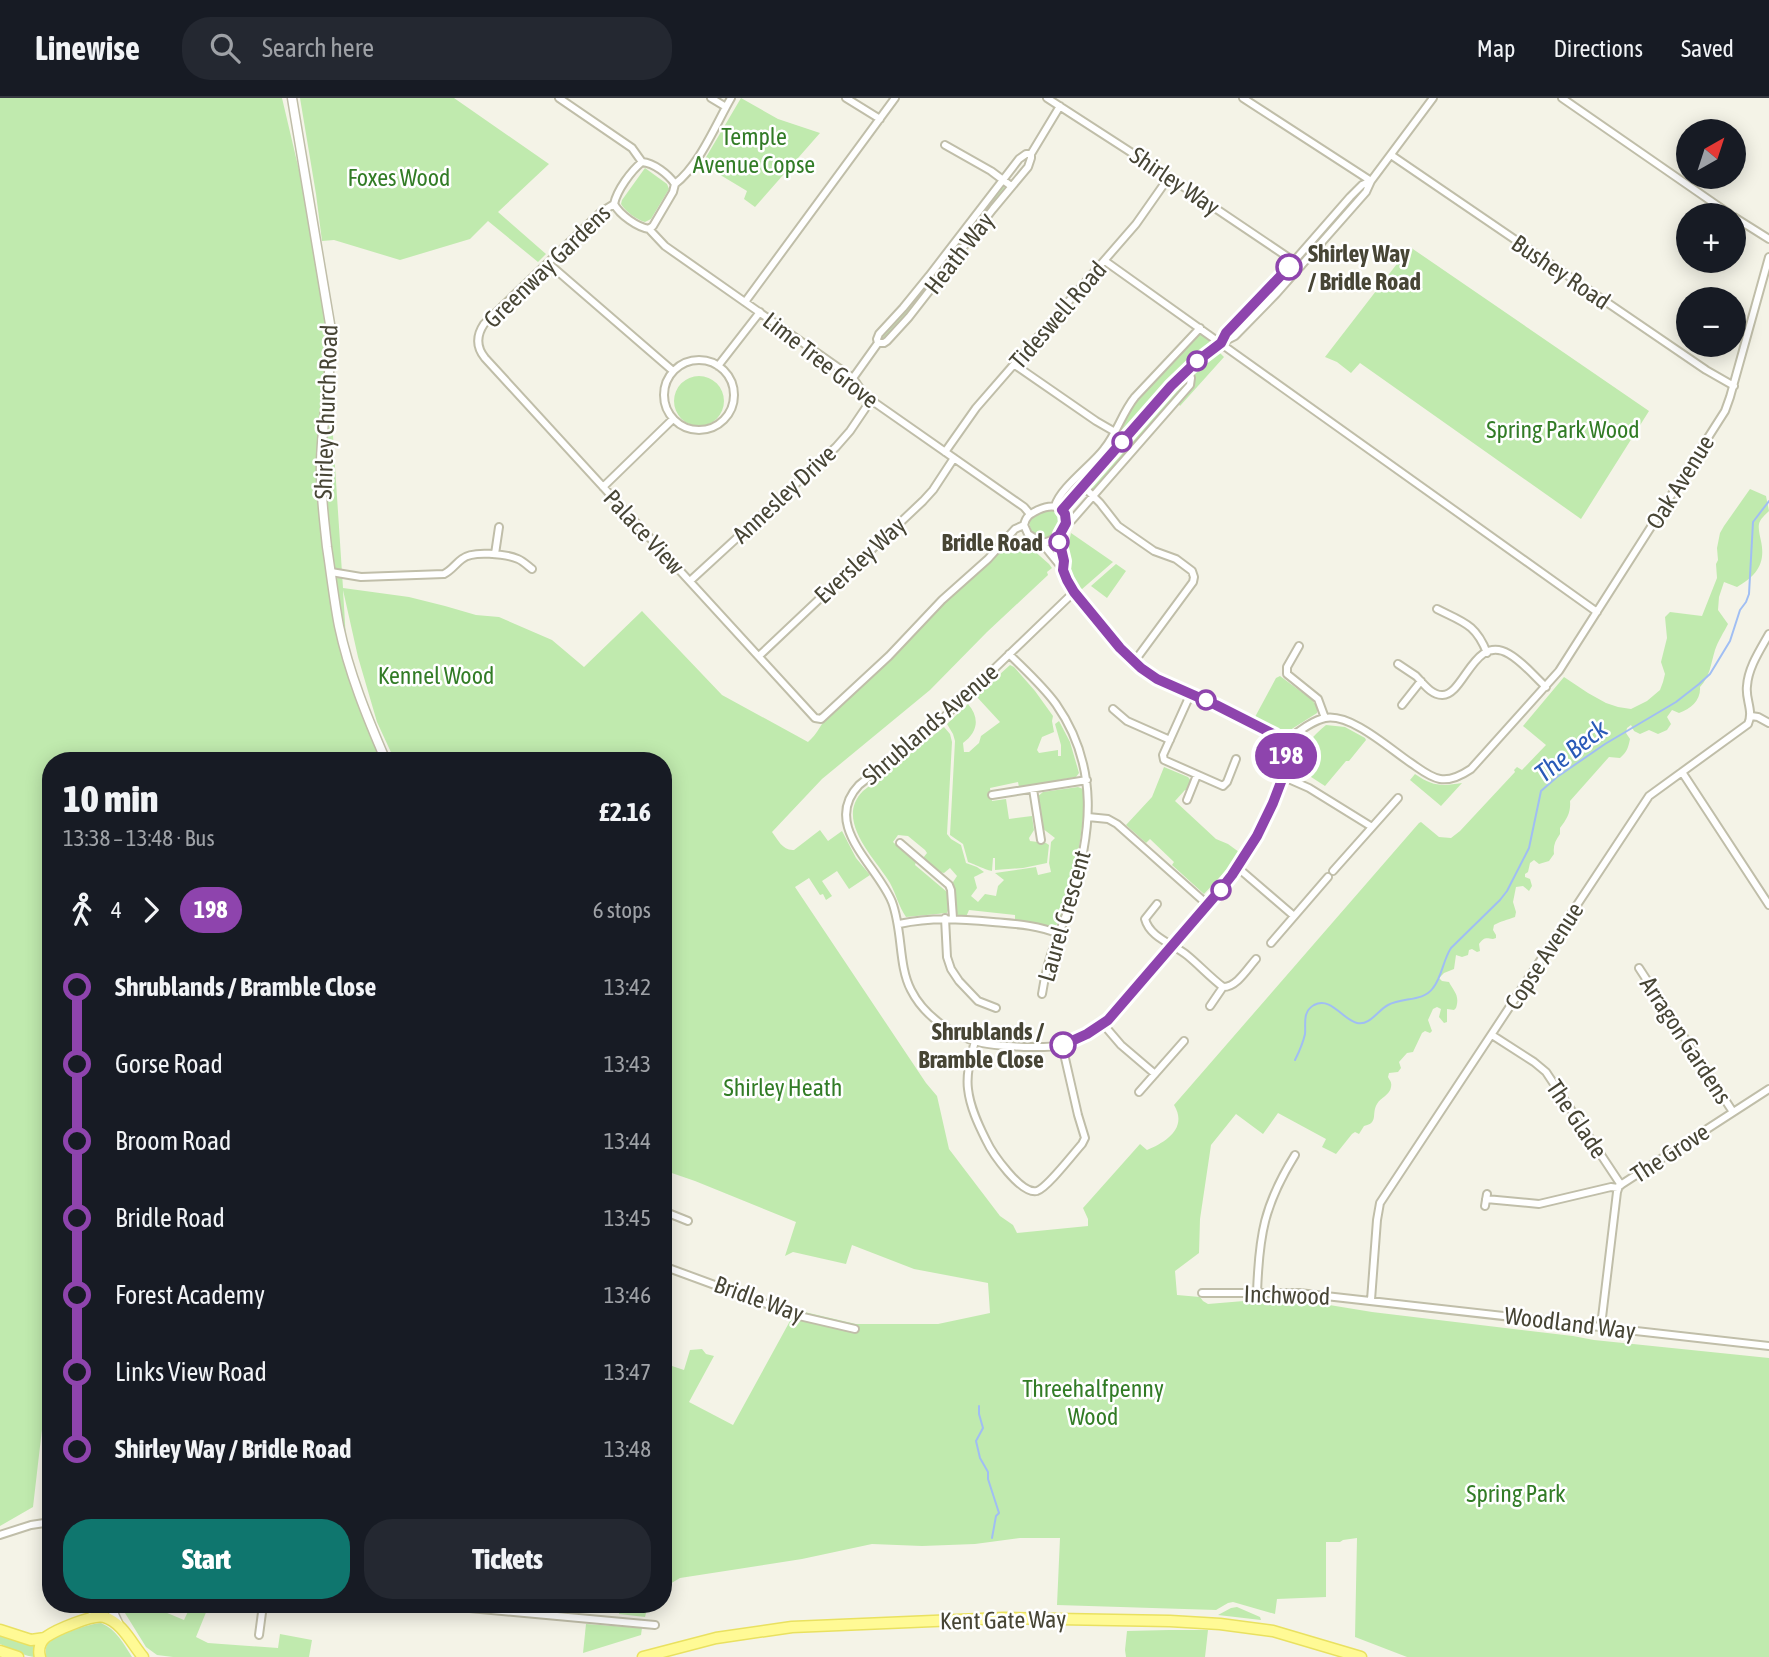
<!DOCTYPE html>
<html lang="en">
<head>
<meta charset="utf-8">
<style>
  :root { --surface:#171b24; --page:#242831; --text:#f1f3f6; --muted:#9ea1a6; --line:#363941; --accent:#0f766e }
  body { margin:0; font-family:"Asap Condensed",sans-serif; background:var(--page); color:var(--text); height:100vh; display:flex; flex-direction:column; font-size:26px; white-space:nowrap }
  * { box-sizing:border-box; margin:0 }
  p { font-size:23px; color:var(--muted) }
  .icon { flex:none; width:38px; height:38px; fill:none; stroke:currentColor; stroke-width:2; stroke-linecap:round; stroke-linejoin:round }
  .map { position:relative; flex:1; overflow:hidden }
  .panel { position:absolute; left:42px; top:654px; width:630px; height:861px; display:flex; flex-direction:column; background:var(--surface); border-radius:28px; box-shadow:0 4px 18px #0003 }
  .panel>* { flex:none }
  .badge { padding:0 14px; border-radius:23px; font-size:24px; line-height:46px }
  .needle { width:46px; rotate:39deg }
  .buttons { position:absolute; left:1676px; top:21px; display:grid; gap:14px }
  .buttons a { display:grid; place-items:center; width:70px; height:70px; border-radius:50%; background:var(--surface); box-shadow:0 4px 18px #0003; font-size:35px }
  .map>.badge { position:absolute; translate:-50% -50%; box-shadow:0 0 0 4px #fff }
  .legs { display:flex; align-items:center; gap:10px; height:77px; padding:0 21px; font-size:23px }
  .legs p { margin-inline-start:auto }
  .summary { display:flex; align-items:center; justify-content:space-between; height:119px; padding:0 21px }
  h1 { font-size:38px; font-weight:800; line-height:52px }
  .cta { display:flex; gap:14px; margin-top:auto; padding:14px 21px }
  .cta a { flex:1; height:80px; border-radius:28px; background:var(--accent); color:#fff; font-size:28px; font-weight:800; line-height:80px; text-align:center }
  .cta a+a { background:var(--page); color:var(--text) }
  ul { padding:0 21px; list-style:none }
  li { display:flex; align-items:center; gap:24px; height:77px; font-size:26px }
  li i { display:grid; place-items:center; width:10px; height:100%; margin:0 9px; background:currentColor }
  li i::after { content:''; width:18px; height:18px; margin:-9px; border:5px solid; border-radius:50%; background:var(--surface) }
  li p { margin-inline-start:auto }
  li:first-child i { background:linear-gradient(#0000 50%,currentColor 0) }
  li:last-child i { background:linear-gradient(currentColor 50%,#0000 0) }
  header { display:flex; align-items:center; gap:42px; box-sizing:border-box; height:98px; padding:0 35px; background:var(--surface); border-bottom:2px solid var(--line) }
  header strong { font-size:33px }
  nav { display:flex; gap:38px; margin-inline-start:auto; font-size:24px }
  .search { width:490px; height:63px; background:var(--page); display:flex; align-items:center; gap:18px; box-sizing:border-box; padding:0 24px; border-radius:28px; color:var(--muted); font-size:26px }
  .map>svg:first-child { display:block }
  .green { fill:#c0eaae }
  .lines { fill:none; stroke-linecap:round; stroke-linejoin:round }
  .stream { stroke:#a0bef3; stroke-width:2 }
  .minor-casing { stroke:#c0bea9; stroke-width:10 }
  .tertiary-casing { stroke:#c0bea9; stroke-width:11 }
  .primary-casing { stroke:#e9e160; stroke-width:13 }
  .minor { stroke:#fff; stroke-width:6 }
  .tertiary { stroke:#fff; stroke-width:8 }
  .primary { stroke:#fffa95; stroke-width:10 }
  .line-1-casing { stroke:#fff; stroke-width:16 }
  .line-1 { stroke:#8e44ad; stroke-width:10 }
  .stop-1-dot { fill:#fff; stroke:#8e44ad; stroke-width:3.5 }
  .labels { text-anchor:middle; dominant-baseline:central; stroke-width:5; stroke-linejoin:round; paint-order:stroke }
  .park-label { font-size:24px; fill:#327c26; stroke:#fff }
  .street-label { font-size:24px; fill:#474535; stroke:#fff }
  .stop-label { font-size:24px; font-weight:bold; fill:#474535; stroke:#fff; text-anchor:end }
  .water-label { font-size:26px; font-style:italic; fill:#295ab8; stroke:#fff }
</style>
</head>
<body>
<header>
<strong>Linewise</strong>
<div class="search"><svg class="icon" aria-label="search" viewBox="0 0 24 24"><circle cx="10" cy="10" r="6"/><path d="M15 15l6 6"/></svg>Search here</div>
<nav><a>Map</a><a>Directions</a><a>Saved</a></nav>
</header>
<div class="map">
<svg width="1769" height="1559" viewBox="0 0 1769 1559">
  <rect width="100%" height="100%" fill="#f4f3e7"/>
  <!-- green -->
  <path class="green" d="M0,0H282L322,170L343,490L409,499L445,508L476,517L499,519L552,542L584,569L642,513L722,597L808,644C818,635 818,631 826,620L873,577L943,506L990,464L1012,439L1022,442L1049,466L1052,470L1047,474L1048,477L987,534L930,592L822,681L772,734C778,742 783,753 794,752L820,732L828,743L842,733L856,760L870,777L849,791L837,773L822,783L832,798L826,802L823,796L820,797L809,780L795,789L926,985L937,998L949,1051L1000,1118L1013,1127L1017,1135L1088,1128V1121L1083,1110L1140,1046L1147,1052C1166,1044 1188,1030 1174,1007L1419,725L1421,724L1439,739L1451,740L1460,733L1515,674L1514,672L1517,669L1522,672L1546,647L1523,628L1564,579L1588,595L1606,605L1618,609L1631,611L1647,603L1660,592L1663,584L1665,576L1661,564L1667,540L1665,519L1670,514L1702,518L1717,480L1716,466L1718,462L1717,450L1720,435L1724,428L1750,391L1766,398L1769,413C1765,417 1760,421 1759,426C1758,431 1760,438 1761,443C1766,466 1756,478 1737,489L1724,484L1719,499L1718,512L1728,526C1724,534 1718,543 1715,552C1711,565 1710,579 1700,589C1701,602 1691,611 1679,615L1672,612L1667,619L1671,626L1667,632L1658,636L1649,632L1640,636L1634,633L1631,627L1627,630L1626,635L1630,641C1628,650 1627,654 1620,660L1609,659L1570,703C1571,714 1567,721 1560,730V736C1555,743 1553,748 1554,756L1549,763L1539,766L1534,762L1530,765L1528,774L1525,776V779L1530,781L1532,788L1529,793L1523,788L1516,789L1513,804L1516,814L1515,819C1507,822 1501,823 1494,827L1493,832L1496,837V840L1493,841C1486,840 1484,839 1479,846L1480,853L1477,854L1472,851L1469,852L1468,857L1462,859L1456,857L1454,871L1444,875L1439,880L1442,883L1449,884C1454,894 1460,897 1456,910L1454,912L1447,911V924L1444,925L1439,919L1441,911L1437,909L1433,911L1428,922L1432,933L1430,935L1425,933L1422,935L1413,954L1407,955L1399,964L1401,970L1398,974L1389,975L1388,979C1390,983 1392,984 1391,989C1390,997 1381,999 1377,1006C1371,1016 1379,1025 1364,1028L1359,1036L1355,1034L1352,1036L1336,1056L1322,1049L1326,1041L1278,1015L1263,1036L1236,1016L1211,1047L1200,1121L1199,1155L1175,1173L1177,1197L1200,1199L1203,1203L1208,1206L1256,1202H1299L1372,1214L1573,1238L1594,1242L1769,1260V1559H1407L1355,1539L1357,1440L1343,1442L1340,1444H1326V1499L1277,1501L1275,1516L1233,1504L1228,1505L1216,1512L1057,1507L1060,1440H1020L975,1446L922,1448L872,1446L802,1461L680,1480L663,1490V1265L684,1272L690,1252L702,1251L706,1256L714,1258L689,1304L733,1327L796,1212L856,1226H938L990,1215L988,1185L914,1171L852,1147L846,1166L793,1154L785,1158L796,1124L695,1083L663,1072V663H395L377,624L358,559L343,492L347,558L385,663H51V1288H47L33,1409L0,1428Z
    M300,0H454L549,66L498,114L546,156L538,164L488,123L470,141L400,162L334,142L322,143L316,96Z
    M741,0L778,21L820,35L755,109L744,101L747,93L702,66Z
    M645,70L667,86L669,91L651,121L645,124C637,122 625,113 621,106L622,102Z
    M1002,87H1005L1004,92L923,197L917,202L916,198Z
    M1365,87L1366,90L1302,162L1300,160Z
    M1410,149L1649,313L1581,421L1360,265L1351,275L1337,264L1325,259Z
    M1292,169L1294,171L1247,223L1227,241V237Z
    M910,207L912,208L911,211L884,242H880V238Z
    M1203,236L1209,240V247L1178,276L1113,347L1111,345L1131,307L1197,237Z
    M1219,254L1224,259L1180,308L1178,305L1193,287V272Z
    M674 303a25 25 0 1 1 50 0a25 25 0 1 1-50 0Z
    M1186,279L1188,281L1187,286L1095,392H1092L1089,390L1090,386Z
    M1109,351V354C1095,370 1081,394 1060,402L1062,398L1107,352Z
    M1050,411L1056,412L1060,416L1062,425C1054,442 1045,445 1031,433L1029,424L1032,419Z
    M1071,435L1113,464L1081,492C1069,477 1066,454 1071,435Z
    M1116,466L1126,473L1107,500L1091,488Z
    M1010,567L1014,569L1035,593L1053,618L1052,623L1054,634L1042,639L1037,652L1039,655L1058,652V658H1061V647L1055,626L1059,623L1070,644L1079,675L1076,679L1019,689L1018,684L990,690L992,703L1006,701L1009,721L1032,718L1034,732L1029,740L1030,743L1046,745L1049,747L1047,765L1023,770L995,772V760H993L992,773C983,771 977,767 968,764L963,746L950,737L955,643L953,636L947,626L968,606C980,620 978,634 963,645L964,654H969L979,645L981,638L1000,624L976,598Z
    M1280,578L1311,601L1318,609L1317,615L1287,634L1282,633L1255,619L1276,580Z
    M1326,627L1345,629L1365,640L1366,642L1349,663H1346L1325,688L1308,677L1305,682L1295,679L1293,675C1297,656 1311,639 1326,627Z
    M944,629L950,636L952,644L947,736L951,741L961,747L966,765L977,769L984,774L974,779L977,790L971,798L978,804L985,796L996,798L998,788L1004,782L995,775L1036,769L1038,777L1051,774L1049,765L1051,744L1055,740L1042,730L1037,699L1043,694L1078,689L1083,691C1088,721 1070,804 1055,830L1035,825L1015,823V817L969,812L966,819L958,817L955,814L953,784L957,778L950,770L944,775L939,774L923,760L927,755L925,752L908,738L898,737L893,744L916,764L915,767L947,794L948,812L947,815L906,819C899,809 896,796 890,785C875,760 834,722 863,693Z
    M1164,669L1188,679L1191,683L1188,693L1185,692L1175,703L1216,741L1228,746L1239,754L1229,769L1204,796L1172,767L1174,764L1150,741L1146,745L1126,727L1152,699Z
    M1415,676C1433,689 1443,688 1462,685L1441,708L1410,682Z
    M120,1507H148L184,1522L191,1507H209L196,1539L208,1545L278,1550L280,1536L312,1542L309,1559H173L157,1557L146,1549Z
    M621,1507H648L645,1519L619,1516Z
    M1237,1509L1260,1519L1261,1522L1218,1517L1231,1510Z
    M101,1525C117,1532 123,1545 132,1559H46C46,1555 45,1551 47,1547C53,1537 89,1526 101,1525Z
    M586,1526L642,1530L641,1537L583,1555Z
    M1169,1532H1208L1205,1559H1126L1125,1552L1127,1533Z
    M0,1537L30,1546L38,1545L37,1559C25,1559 12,1551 0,1546Z"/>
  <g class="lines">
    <!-- stream -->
    <path class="stream" d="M1295,962C1299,954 1303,945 1305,936C1306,926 1302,914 1314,907C1331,898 1343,922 1357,925C1370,928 1378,912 1388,907C1403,899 1423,904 1433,890C1442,879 1443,862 1451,850L1500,802L1507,793L1529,750L1541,693L1557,679L1605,646L1676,604L1699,586L1710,576L1730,543L1740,512L1746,504L1749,496L1753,424L1769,403
      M979,1308V1316L983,1330L976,1343L980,1360L988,1374V1381L999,1415L996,1418L992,1440"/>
    <defs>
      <path id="minor" d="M559,0L632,50L642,64C654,65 668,76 675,86
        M711,0L726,9
        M846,0L880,21
        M1047,0L1163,75L1301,168
        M1243,0L1371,83
        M1562,0L1731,117
        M945,47L991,73L1011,88
        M1391,57L1706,272L1734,288
        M642,64C631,73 617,92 614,106L601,114L484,226C476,238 476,249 485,260L815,620L821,621L889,558L942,502L988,461L1015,431L1024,427
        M614,106C620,117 637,129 649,131L665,148L853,280L863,295L871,302L1024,409L1030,416
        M1734,119L1769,141
        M649,131L653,128L673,94L675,86C699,68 716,26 731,0
        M1105,163L1597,514
        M548,165L673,273
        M745,204L895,0
        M878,245L877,241L879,236L903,210L929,178L1019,61L1026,56H1031
        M1221,245L1226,235L1274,186L1350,99L1362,87L1371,83
        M664 297a35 35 0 1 1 70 0a35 35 0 1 1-70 0Z
        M1015,267L1096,323L1115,334
        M718,268L760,214
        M853,280L878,245H884L887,243L909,219L993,111L1028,69L1031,60V56L1060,8
        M945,354L976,310L1136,126L1169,79
        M603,389L673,321
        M1084,389L1100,405L1118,428L1154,453L1176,461L1192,473L1194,479L1193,484L1134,564
        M1055,408C1060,390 1092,367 1104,351C1117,335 1122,315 1135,299L1200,230
        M1062,412L1171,288L1206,256L1221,245L1235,238L1276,196L1366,94L1371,83L1433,0
        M1066,425L1072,422L1093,398L1190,287L1191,280L1188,271
        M1060,436L1059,441L1064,463L1063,472L1069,487L1101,528L1127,557L1147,575L1157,581L1216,607L1275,637L1280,641L1284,650L1286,671L1273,705L1257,738L1221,791L1108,922C1095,933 1078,942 1061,947C1049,950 1036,949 1024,949C1010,948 995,948 982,945C954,939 924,918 911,892C898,867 903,833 892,804C877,767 821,727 859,687L940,623L1074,494
        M1042,445C1074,440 1073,396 1038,412C1030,416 1026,418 1024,427L1028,436L1042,445L1063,471
        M495,456L499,429
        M331,474L361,479L444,476C452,472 455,466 462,461C472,452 506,456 518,461C523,463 528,468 532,471
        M690,483L836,349L850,333L871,302
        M1437,511C1463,524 1476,526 1487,555
        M1299,548L1287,569V576L1318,601L1325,620
        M1009,556C1025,572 1043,588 1056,606C1100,669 1092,736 1070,805C1064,824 1056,842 1050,860C1046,872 1044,884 1042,896
        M759,558L923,403L933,392L954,360
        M1398,566C1404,570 1410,574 1416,578C1423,585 1431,597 1442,597C1464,598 1474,535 1509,556C1523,564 1534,578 1546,589
        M1191,595L1163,657L1164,662L1223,688L1227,684L1236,661
        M1402,607L1421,583
        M1113,611L1127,623L1170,642
        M1751,618L1758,619L1769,625
        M1282,645C1295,637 1310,623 1325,620C1351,615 1390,651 1411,665C1420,671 1429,679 1440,681C1451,683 1462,677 1471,671L1559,573L1725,313L1730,299L1769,159
        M1682,674L1769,807
        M1284,679L1309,690L1372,729
        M1033,691L1041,742
        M992,697L1087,682
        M1187,702L1197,677
        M1088,719L1108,721L1117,726L1208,807
        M900,745L949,787L951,792L953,820
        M1237,769L1294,818
        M1333,773L1398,700
        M1157,806L1145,821C1150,840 1174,846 1188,858C1200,868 1210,879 1223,889
        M945,820L947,859L951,871L959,883L978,903L996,910
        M899,826C931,819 961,821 993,824C1016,826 1037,827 1059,836
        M1271,845L1328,779
        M1639,870L1733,1014
        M1210,908L1223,889C1237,889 1247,871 1256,861
        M1103,926L1121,947L1155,976
        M1492,937L1534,964L1546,974L1621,1087
        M975,943C971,959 966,975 968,991C970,1009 978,1026 986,1042C992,1055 1021,1097 1037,1093C1047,1090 1073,1056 1082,1046L1085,1040L1078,1017L1062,947
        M1139,994L1184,943
        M1486,1101L1539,1106L1611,1089L1618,1090
        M1485,1108L1487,1096
        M663,1113L688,1123
        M663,1168L799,1218L855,1231
        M1202,1195H1299L1769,1248
        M1257,1195C1259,1137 1264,1107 1295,1057
        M1371,1202L1377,1122L1380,1105L1649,698L1748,626C1754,613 1745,601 1747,588C1748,570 1760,552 1769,536
        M1601,1228L1617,1094L1619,1088L1769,991
        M0,1437L31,1427L51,1424
        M437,1507L655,1527
        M259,1537L263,1507"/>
      <path id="tertiary" d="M292,0L330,226C333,272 322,318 321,364C320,392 324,420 327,449C331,475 334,502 339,528C349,575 367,619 386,663
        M111,1507L112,1512L119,1527
        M91,1519L98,1514L103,1507"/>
      <path id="primary" d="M0,1532L31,1542L45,1540
        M0,1553L18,1559
        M40,1559C38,1552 40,1544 46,1539C56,1532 93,1516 104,1519C122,1524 132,1546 143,1559
        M643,1559L716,1540L792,1529L1004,1520L1170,1523L1220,1526L1273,1533L1361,1559"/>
    </defs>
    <!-- minor casing -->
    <use href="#minor" class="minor-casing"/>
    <!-- tertiary casing -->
    <use href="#tertiary" class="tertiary-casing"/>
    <!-- primary casing -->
    <use href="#primary" class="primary-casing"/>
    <!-- minor -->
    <use href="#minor" class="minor"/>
    <!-- tertiary -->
    <use href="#tertiary" class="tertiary"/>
    <!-- primary -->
    <use href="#primary" class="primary"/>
  </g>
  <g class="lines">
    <defs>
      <path id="line-1" d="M1063,947L1087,936L1108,922L1221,791L1232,777L1257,738L1273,705L1286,671L1284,650L1283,645L1275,637L1216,607L1157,581L1141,570L1120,550L1074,494L1067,482L1063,472L1064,463L1059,442L1060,436L1066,425L1065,416L1062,412L1171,288L1196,264L1221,245L1226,235L1289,169"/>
    </defs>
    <!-- line-1 casing -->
    <use href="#line-1" class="line-1-casing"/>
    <!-- line-1 -->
    <use href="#line-1" class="line-1"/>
  </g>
  <!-- markers -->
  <g class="stop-1-dot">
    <circle cx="1289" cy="169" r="12"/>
    <circle cx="1197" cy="263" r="9"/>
    <circle cx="1122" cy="344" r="9"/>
    <circle cx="1059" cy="444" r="9"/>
    <circle cx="1206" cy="602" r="9"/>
    <circle cx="1221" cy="792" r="9"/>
    <circle cx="1063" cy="947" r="12"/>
  </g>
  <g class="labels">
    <!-- park labels -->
    <g class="park-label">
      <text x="754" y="38">Temple<tspan x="754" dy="28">Avenue Copse</tspan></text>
      <text x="399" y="79">Foxes Wood</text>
      <text x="1563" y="331">Spring Park Wood</text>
      <text x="436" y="577">Kennel Wood</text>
      <text x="783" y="989">Shirley Heath</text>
      <text x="1093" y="1290">Threehalfpenny<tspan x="1093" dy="28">Wood</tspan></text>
      <text x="1516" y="1395">Spring Park</text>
    </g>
    <!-- street labels -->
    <g class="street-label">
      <text transform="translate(1175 83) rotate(34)">Shirley Way</text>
      <text transform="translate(959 155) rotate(-52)">Heath Way</text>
      <text transform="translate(547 168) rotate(-44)">Greenway Gardens</text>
      <text transform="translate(1561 174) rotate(34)">Bushey Road</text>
      <text transform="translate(1058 217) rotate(-49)">Tideswell Road</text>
      <text transform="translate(821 262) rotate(38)">Lime Tree Grove</text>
      <text transform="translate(326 314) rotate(-88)">Shirley Church Road</text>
      <text transform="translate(1680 384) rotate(-58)">Oak Avenue</text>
      <text transform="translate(784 396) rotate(-43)">Annesley Drive</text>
      <text transform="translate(644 434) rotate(47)">Palace View</text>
      <text transform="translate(860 462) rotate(-43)">Eversley Way</text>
      <text transform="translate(930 626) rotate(-41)">Shrublands Avenue</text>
      <text transform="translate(1064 818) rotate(-74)">Laurel Crescent</text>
      <text transform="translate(1544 858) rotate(-57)">Copse Avenue</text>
      <text transform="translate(1686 942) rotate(57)">Arragon Gardens</text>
      <text transform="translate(1577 1021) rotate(56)">The Glade</text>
      <text transform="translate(1670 1055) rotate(-33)">The Grove</text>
      <text transform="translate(1287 1197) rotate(2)">Inchwood</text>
      <text transform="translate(759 1201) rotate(20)">Bridle Way</text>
      <text transform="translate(1570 1225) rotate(7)">Woodland Way</text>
      <text transform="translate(1003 1522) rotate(-1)">Kent Gate Way</text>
    </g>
    <!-- stop labels -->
    <g class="stop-label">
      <text x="1308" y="155" text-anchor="start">Shirley Way<tspan x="1308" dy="28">/ Bridle Road</tspan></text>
      <text x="1043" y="444">Bridle Road</text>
      <text x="1044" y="933">Shrublands /<tspan x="1044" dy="28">Bramble Close</tspan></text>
    </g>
    <!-- water labels -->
    <g class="water-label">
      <text transform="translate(1571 653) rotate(-38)">The Beck</text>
    </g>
  </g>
</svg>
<div class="buttons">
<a><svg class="needle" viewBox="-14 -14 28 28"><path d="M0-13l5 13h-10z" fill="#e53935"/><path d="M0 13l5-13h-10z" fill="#9ea1a6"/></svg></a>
<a>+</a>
<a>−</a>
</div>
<b class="badge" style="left:1286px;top:658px;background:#8e44ad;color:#fff">198</b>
<section class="panel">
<div class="summary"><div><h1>10 min</h1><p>13:38 – 13:48 · Bus</p></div><b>£2.16</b></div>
<div class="legs"><svg class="icon" aria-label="walk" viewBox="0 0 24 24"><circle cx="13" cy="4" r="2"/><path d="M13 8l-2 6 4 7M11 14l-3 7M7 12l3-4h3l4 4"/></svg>4<svg class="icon" aria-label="forward" viewBox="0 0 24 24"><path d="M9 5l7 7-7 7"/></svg><b class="badge" style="background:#8e44ad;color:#fff">198</b><p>6 stops</p></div>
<ul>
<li><i style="color:#8e44ad"></i><b>Shrublands / Bramble Close</b><p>13:42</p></li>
<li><i style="color:#8e44ad"></i><span>Gorse Road</span><p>13:43</p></li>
<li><i style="color:#8e44ad"></i><span>Broom Road</span><p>13:44</p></li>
<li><i style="color:#8e44ad"></i><span>Bridle Road</span><p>13:45</p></li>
<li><i style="color:#8e44ad"></i><span>Forest Academy</span><p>13:46</p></li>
<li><i style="color:#8e44ad"></i><span>Links View Road</span><p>13:47</p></li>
<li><i style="color:#8e44ad"></i><b>Shirley Way / Bridle Road</b><p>13:48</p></li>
</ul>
<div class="cta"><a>Start</a><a>Tickets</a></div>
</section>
</div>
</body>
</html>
